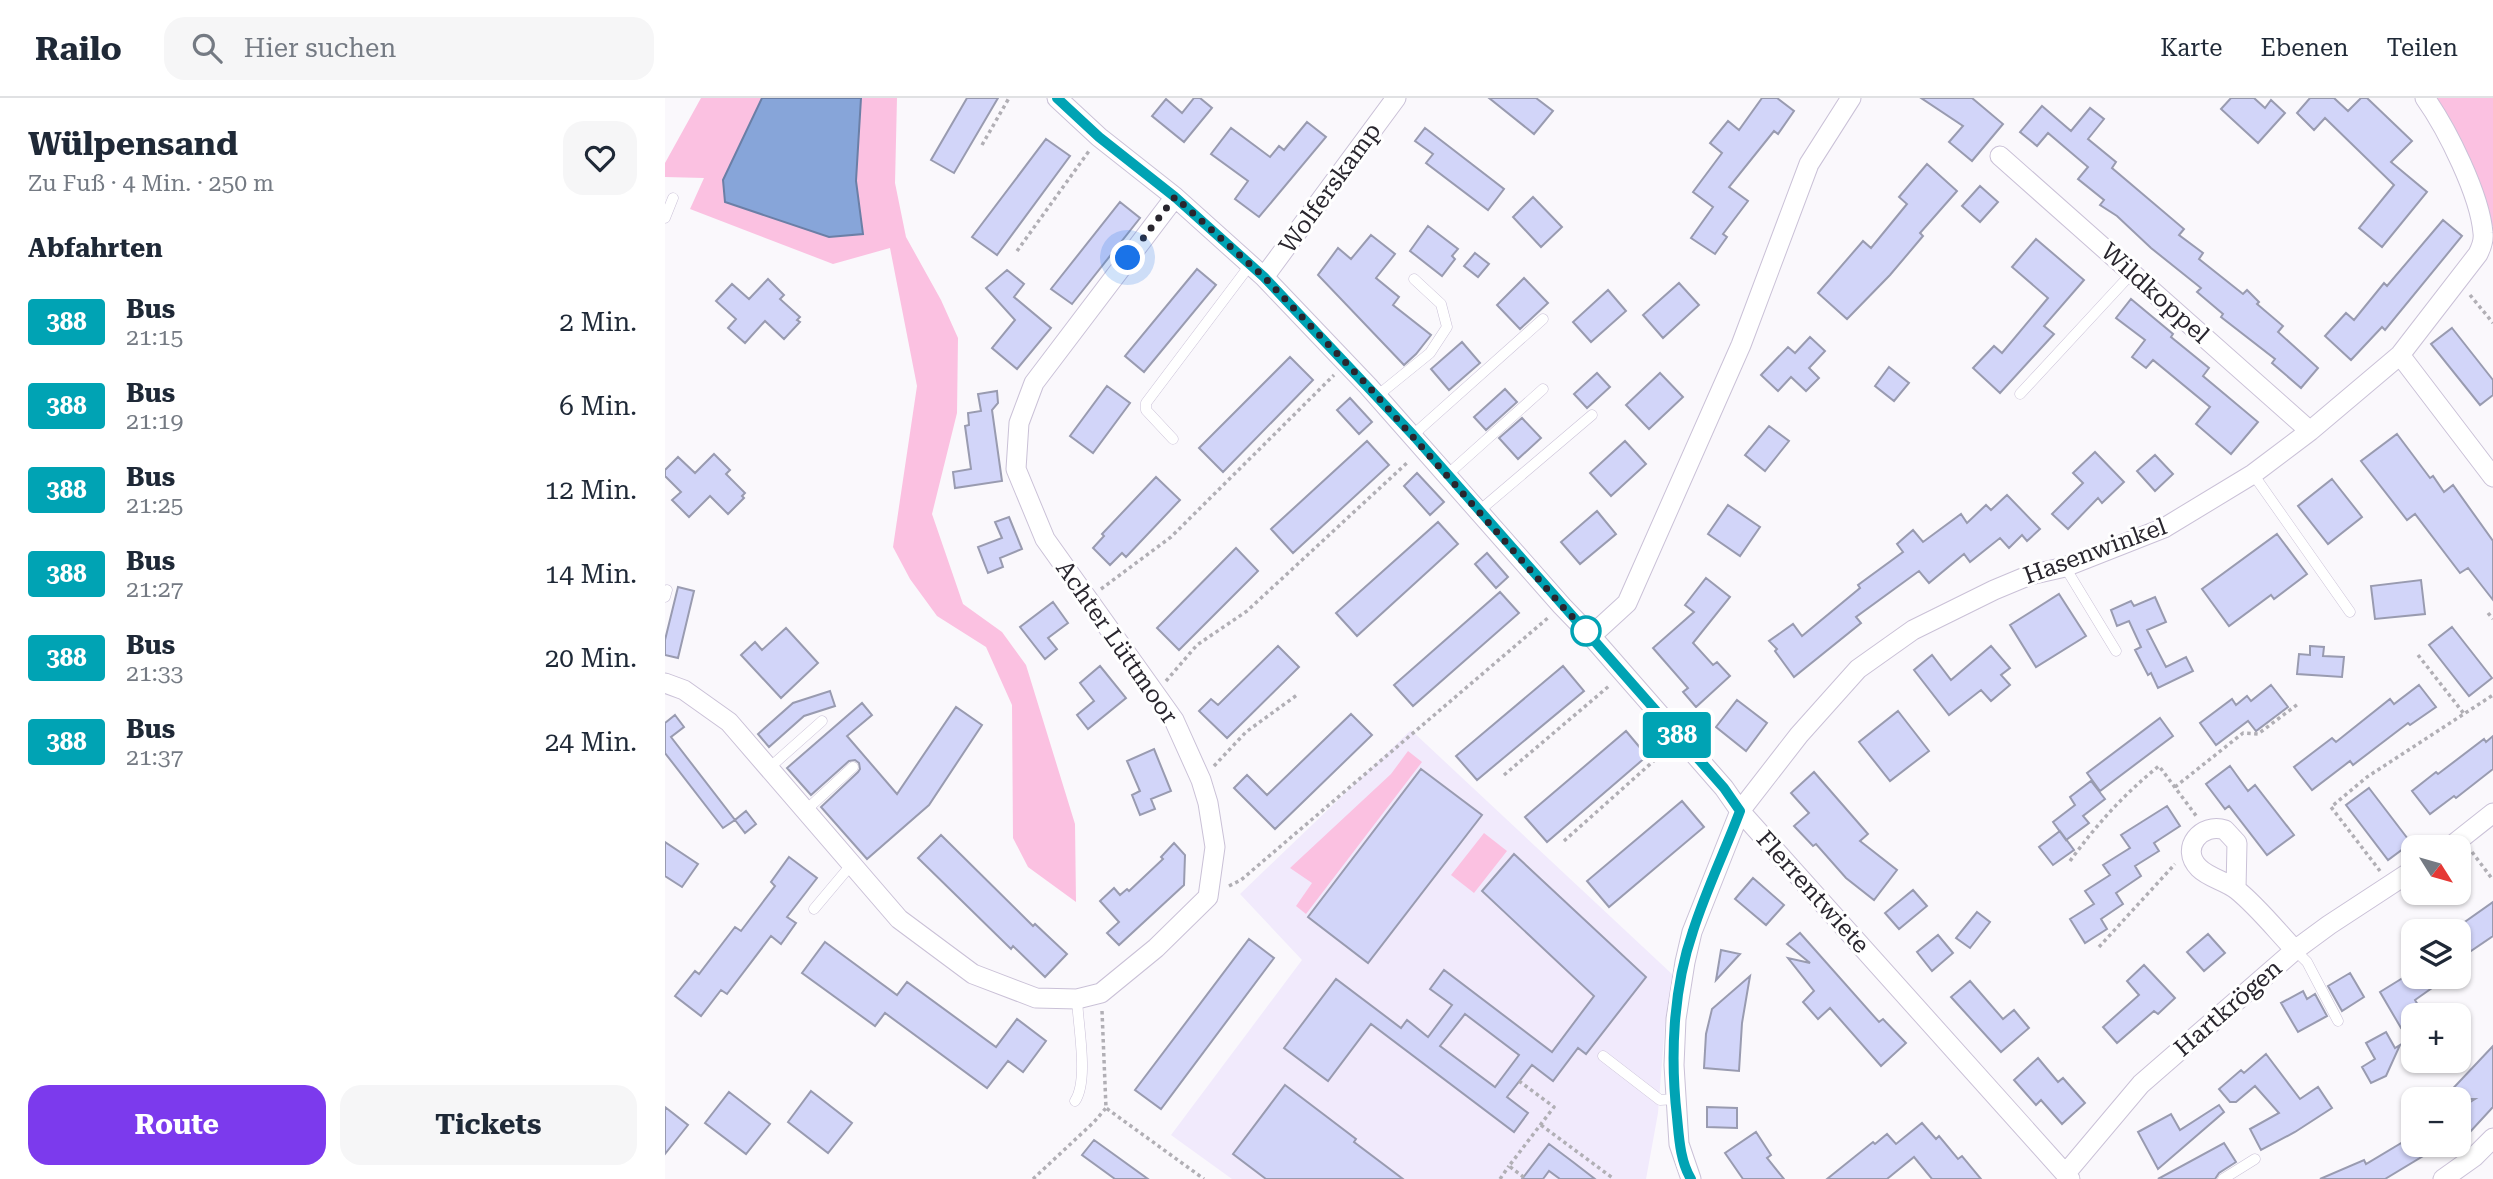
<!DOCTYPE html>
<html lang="de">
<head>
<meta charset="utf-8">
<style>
  :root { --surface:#fff; --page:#f6f6f7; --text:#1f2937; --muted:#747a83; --line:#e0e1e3; --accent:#7c3aed }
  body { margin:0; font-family:"Roboto Serif",serif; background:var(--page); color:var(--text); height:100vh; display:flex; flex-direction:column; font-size:26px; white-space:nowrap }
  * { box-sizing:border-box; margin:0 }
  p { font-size:23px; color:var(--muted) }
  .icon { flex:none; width:38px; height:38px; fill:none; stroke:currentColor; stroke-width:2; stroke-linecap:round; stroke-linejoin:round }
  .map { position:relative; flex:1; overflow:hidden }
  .side { display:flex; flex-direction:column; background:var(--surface); width:665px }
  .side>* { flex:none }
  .badge { padding:0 14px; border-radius:5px; font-size:24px; line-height:46px }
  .needle { width:46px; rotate:127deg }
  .tools { position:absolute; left:1736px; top:737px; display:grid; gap:14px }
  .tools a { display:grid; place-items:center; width:70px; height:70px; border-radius:14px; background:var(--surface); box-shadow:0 2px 5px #0004; font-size:35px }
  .you { position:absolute; width:35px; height:35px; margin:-18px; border:5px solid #fff; border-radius:50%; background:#1a73e8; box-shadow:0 0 0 10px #1a73e833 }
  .map>.badge { position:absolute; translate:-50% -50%; box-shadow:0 0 0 4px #fff }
  h2 { padding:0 28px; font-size:26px; line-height:63px }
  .round { display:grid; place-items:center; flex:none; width:74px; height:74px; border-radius:21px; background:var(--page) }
  .head { display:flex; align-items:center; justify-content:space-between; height:119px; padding:0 28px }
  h1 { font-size:33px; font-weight:700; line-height:52px }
  .action { display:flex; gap:14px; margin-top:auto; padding:14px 28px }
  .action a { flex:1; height:80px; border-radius:21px; background:var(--accent); color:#fff; font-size:28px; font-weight:700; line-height:80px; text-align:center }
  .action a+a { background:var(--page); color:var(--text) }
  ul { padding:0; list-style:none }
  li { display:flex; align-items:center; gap:21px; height:84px; padding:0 28px }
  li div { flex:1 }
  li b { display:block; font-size:26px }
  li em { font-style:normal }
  li .badge { min-width:77px; font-weight:700; text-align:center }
  header { display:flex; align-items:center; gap:42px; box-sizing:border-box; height:98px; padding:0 35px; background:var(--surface); border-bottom:2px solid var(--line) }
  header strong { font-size:33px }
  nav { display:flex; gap:38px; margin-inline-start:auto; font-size:24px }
  .search { width:490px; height:63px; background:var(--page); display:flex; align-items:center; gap:18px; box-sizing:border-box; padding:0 24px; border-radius:21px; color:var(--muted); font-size:26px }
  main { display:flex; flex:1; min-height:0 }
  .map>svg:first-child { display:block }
  .built { fill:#f1eafc }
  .green { fill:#fbc1e1 }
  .water { fill:#87a5d9; stroke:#6b7fa6; stroke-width:2 }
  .building { fill:#d2d5f9; stroke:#999bb0; stroke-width:2; fill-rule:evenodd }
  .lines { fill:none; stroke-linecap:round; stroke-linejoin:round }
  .service-casing { stroke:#cac1d7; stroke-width:11 }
  .minor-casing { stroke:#cac1d7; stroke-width:21 }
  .path { stroke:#b1afb5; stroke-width:3.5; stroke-dasharray:3.5 3.5; stroke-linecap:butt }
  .service { stroke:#fff; stroke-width:10 }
  .minor { stroke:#fff; stroke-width:19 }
  .line-casing { stroke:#fff; stroke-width:16 }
  .line { stroke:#00a3b4; stroke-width:10 }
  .walk { stroke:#29262e; stroke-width:7; stroke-dasharray:0 12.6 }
  .stop-dot { fill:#fff; stroke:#00a3b4; stroke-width:3.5 }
  .labels { text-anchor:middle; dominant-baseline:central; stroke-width:6; stroke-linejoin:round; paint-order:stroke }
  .street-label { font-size:24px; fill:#29262e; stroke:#fff }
</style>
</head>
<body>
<header>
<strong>Railo</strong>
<div class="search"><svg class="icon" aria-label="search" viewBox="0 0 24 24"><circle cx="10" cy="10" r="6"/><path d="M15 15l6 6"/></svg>Hier suchen</div>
<nav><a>Karte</a><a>Ebenen</a><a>Teilen</a></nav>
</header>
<main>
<section class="side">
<div class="head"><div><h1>Wülpensand</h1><p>Zu Fuß · 4 Min. · 250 m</p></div><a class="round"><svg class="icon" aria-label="heart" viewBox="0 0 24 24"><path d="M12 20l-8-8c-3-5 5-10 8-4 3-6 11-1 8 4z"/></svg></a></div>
<h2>Abfahrten</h2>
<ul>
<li><span class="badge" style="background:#00a3b4;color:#fff">388</span><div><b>Bus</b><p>21:15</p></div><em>2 Min.</em></li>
<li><span class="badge" style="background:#00a3b4;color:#fff">388</span><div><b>Bus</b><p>21:19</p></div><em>6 Min.</em></li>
<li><span class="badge" style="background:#00a3b4;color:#fff">388</span><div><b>Bus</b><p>21:25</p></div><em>12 Min.</em></li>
<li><span class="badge" style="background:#00a3b4;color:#fff">388</span><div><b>Bus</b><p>21:27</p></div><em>14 Min.</em></li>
<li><span class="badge" style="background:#00a3b4;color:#fff">388</span><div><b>Bus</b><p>21:33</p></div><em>20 Min.</em></li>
<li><span class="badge" style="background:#00a3b4;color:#fff">388</span><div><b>Bus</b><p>21:37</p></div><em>24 Min.</em></li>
</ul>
<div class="action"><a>Route</a><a>Tickets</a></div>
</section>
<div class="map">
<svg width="1828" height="1081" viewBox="0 0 1828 1081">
  <rect width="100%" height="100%" fill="#faf8fc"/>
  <!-- built -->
  <path class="built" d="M746,632L1008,877L1000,926L993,1015L981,1081H567L506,1037L637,862L575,796Z"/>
  <!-- green -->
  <path class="green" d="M36,0H232L230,85L241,139L276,202L293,240L292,315L267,416L298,506L337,534L361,567L410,726L411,804L363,769L348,740L347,607L321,549L272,518L245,481L228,449L252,288L225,150L168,166L25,111L39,80L0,79V65Z
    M1757,0H1828V128L1817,127Z
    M743,653L757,664L641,816L631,808L647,785L625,770L726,676Z
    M819,735L842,753L809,795L786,777Z"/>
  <!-- water -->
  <path class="water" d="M97,0H196L191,83L198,136L164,139L60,104L58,82Z"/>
  <!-- building -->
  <path class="building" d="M302,0H333L289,75L266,62Z
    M529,0H535L547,10L519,44L487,18L501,1L517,15Z
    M824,0H871L888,13L869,36Z
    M1097,0H1112L1129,13L1113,36L1109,33L1064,89L1083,103L1058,136L1062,139L1050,156L1026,140L1048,109L1028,94L1057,55L1045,45L1063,23L1074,32Z
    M1256,0H1307L1338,26L1307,63L1284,44L1298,28Z
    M1566,0H1589L1600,10L1606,2L1620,15L1593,45L1556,11Z
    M1645,0H1669L1683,13L1696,0H1702L1747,43L1726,64L1762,94L1717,149L1694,130L1729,87L1660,20L1649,32L1632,15Z
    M1377,8L1406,33L1425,10L1439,21L1423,41L1451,64L1447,70L1519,131L1514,137L1538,155L1534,161L1578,196L1582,192L1594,204L1592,206L1618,228L1613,234L1653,270L1636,290L1607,265L1610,261L1556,219L1558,216L1532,194L1536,190L1486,150L1452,118L1435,107L1439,102L1413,81L1423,69L1383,35L1372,48L1355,34Z
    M642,24L661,39L594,119L570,101L583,83L546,56L566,30L605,59L614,48L619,52Z
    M760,30L839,91L823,112L761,65L768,56L750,43Z
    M381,41L405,58L332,157L307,139Z
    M1262,66L1292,93L1255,135L1258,138L1225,177L1182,221L1153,195L1198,143L1206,150L1242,106L1234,99Z
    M1315,88L1333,104L1315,124L1297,108Z
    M868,99L897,129L876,149L848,119Z
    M455,104L475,120L407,206L386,191Z
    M1778,122L1797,138L1720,232L1717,229L1686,262L1660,238L1681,215L1689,222L1719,185L1722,188Z
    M763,128L793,151L787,158L790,161L777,178L745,153Z
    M706,137L730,156L711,180L734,199L728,207L766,237L751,256L739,267L653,177L673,150L686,161Z
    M1371,141L1419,182L1379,228L1389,236L1335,295L1308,270L1329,248L1337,255L1383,200L1347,169Z
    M810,155L824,166L813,179L799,168Z
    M532,171L551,187L479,274L460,258Z
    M342,172L359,186L349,199L386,230L352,271L327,250L350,222L321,190Z
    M859,180L883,205L855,231L832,207Z
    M103,181L119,197L115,201L135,219L132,222L135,224L119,241L100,223L80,245L63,230L71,221L51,203L67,186L84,201Z
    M1014,185L1034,207L998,240L978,217Z
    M943,192L961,213L926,244L908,224Z
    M1466,201L1508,236L1506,239L1544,270L1538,278L1593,324L1566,356L1531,326L1545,309L1488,262L1481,270L1467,259L1480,242L1451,220Z
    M1787,230L1828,282V297L1815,307L1766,246Z
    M1145,239L1160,253L1144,270L1154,280L1141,293L1126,279L1113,293L1096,277L1123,249L1130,255Z
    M797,244L815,265L784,292L766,271Z
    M625,259L648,282L558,374L534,350Z
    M1224,269L1244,285L1229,303L1210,288Z
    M932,275L945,289L922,310L909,296Z
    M995,275L1018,299L984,331L961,307Z
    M442,288L465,305L428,355L405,338Z
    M840,291L852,304L821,332L809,319Z
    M332,293L333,305L327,312L337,383L290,390L288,374L306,371L300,328L304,327L303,315L316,313L313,296Z
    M685,300L707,324L694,336L672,312Z
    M857,320L876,340L853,361L834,340Z
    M1104,328L1124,343L1100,373L1080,357Z
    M1732,336L1765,380L1768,378L1779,394L1788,387L1828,443V502L1803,470L1795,475L1750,416L1742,422L1696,363Z
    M702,343L724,367L628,455L606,431Z
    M960,343L981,366L946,398L925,375Z
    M1430,354L1459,384L1437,405L1433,400L1403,431L1387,416L1418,385L1408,375Z
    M49,356L65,372L61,376L80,395L77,398L79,400L63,416L45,398L24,419L7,402L16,394L0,378V372L13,359L30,375Z
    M1490,357L1508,376L1490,393L1472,373Z
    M752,375L779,404L765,417L739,388Z
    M491,379L515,402L461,459L457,455L445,467L428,450L439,438L437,436Z
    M1667,381L1697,419L1663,446L1633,408Z
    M1342,397L1375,431L1362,443L1357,437L1344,450L1335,440L1305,464L1299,456L1264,485L1254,473L1191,519L1196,525L1129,579L1110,553L1112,551L1104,543L1128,526L1137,538L1195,490L1193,487L1238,454L1232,446L1248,432L1258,444L1296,416L1302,425L1321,407L1326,412Z
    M1063,407L1095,429L1075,458L1043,436Z
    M932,413L951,436L915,466L896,444Z
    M344,419L357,451L335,460L338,469L323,475L313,449L337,440L330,424Z
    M773,424L793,446L692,538L671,515Z
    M1612,436L1642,476L1609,501L1606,497L1564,528L1537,491Z
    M571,450L593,473L514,552L492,530Z
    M822,455L843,479L831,490L810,466Z
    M1041,480L1065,499L1028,545L1048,567L1052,564L1065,578L1031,609L1018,594L1023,590L988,550L1029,514L1020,507Z
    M1756,482L1760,516L1710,521L1706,488Z
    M13,489L29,493L13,560L0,557V542Z
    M835,494L854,515L748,608L729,587Z
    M1394,496L1421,538L1371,569L1345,527Z
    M1490,499L1501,524L1482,532L1501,569L1521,559L1528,573L1493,590L1486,575L1483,577L1470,552L1476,549L1464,523L1452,528L1446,512L1466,503L1469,508Z
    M388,504L403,525L383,540L392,551L380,561L355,529Z
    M1787,529L1827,580L1804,598L1764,547Z
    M121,530L153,565L116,600L76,557L90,544L97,552Z
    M613,548L634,569L562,640L534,613L546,601L553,607Z
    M1326,548L1345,570L1336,577L1345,587L1326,603L1316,592L1284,617L1249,572L1267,557L1286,582Z
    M1645,548L1659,549L1658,558L1679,559L1677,579L1632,576L1634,556L1645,557Z
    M435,568L461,600L423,631L412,617L429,603L415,585Z
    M898,568L919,593L812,682L791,658Z
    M1606,587L1623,609L1591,633L1583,623L1551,647L1535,625L1567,601L1571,607L1582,598L1586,603Z
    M1754,587L1771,609L1745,627L1743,625L1688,667L1685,663L1647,692L1629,669L1667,640L1671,644L1725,601L1729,606Z
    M165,593L170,608L139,618L104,649L93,636L128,605Z
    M1072,602L1102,625L1081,653L1051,629Z
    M197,605L207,617L182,638L232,696L291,609L317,627L264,707L202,761L156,709L193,674L195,671L194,665L190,662L184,663L146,697L122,670Z
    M1233,613L1264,653L1225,683L1194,644Z
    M686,616L707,637L610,731L569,690L582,677L602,697Z
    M10,617L19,629L6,639L70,722L58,730L0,655V625Z
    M1495,620L1508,638L1435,693L1422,675Z
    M961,633L982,658L882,744L860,719Z
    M1828,638V671L1791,700L1789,698L1765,716L1747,693L1771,674L1773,676L1819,641L1821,644Z
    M489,651L506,693L486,701L490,711L475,717L467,697L475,693L462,663Z
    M1565,668L1583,693L1590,687L1629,737L1602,757L1564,708L1560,711L1541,686Z
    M756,671L817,717L703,865L643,819Z
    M1149,674L1203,736L1195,743L1232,772L1209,802L1181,780L1151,746L1148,748L1129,728L1144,715L1126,695Z
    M1426,683L1440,701L1418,718L1424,725L1401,742L1388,724L1410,707L1405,699Z
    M1704,690L1746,745L1723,762L1681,707Z
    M1017,703L1039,729L944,809L922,783Z
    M1502,708L1515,728L1489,745L1494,753L1470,768L1476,778L1451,795L1458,806L1436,821L1442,831L1420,845L1405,821L1429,806L1420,793L1445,777L1438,767L1465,750L1456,737Z
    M81,713L91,726L80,735L70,722Z
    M1395,733L1409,752L1388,767L1374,749Z
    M276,737L368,828L370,826L402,856L380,879L348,848L346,851L253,760Z
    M0,744L33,766L17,789L0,778Z
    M509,745L520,757L519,787L454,847L442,835L454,824L435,803L449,790L455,797L462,791L464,793L498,761L496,759Z
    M849,756L981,879L921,956L913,950L888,983L867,967L842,999L863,1015L849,1034L706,926L663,983L619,950L671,881L736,930L742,922L763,939L787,907L765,891L779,872L887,954L929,898L817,793ZM800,916L854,957L830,989L775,948Z
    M124,759L152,780L122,819L131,825L116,846L106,838L62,896L56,892L36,918L10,898L30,873L34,876L70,829L76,833L110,788L106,784Z
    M1088,780L1119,807L1101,827L1070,801Z
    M1248,792L1262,808L1234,831L1220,815Z
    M1828,804V838L1800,857L1794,847V828Z
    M1312,814L1325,824L1305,850L1291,840Z
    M1135,835L1214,924L1218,921L1241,945L1216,968L1165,910L1153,921L1138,904L1149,893L1123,860L1145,865L1122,846Z
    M1543,836L1560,855L1539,873L1522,854Z
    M1273,837L1288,855L1267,873L1252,854Z
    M584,841L609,860L496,1011L470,992Z
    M160,844L232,897L242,884L331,949L352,921L381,943L358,974L343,963L322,990L220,915L210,928L137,875Z
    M1056,852L1075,856L1051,882Z
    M1479,867L1510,900L1493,916L1489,913L1452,945L1438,929L1474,897L1462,883Z
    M1685,875L1699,899L1677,913L1663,888Z
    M1085,878L1077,925L1074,973L1039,970L1041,936L1047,911Z
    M1741,878H1784L1750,902L1759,917H1748V923L1736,930L1715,894Z
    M1305,883L1338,921L1349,912L1364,930L1336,954L1286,899Z
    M1638,893L1642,901L1650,896L1662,918L1633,934L1616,905Z
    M1721,934L1730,950L1735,947L1721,978L1706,985L1697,969L1710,961L1701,945Z
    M1828,948V1009L1794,1046V1011L1810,1001H1778Z
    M1601,956L1635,1001L1653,989L1667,1010L1630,1034L1596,1052L1585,1031L1614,1015L1590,988L1571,1004H1565L1554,991L1576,972L1579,975Z
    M1373,960L1393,984L1398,980L1420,1005L1397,1026L1376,1002L1371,1007L1349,982Z
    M620,987L691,1041L689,1044L738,1081H601L568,1056Z
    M146,993L187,1025L163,1055L123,1024Z
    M64,994L105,1026L81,1056L40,1025Z
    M1554,1007L1559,1014L1493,1071L1473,1034L1506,1016L1515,1032Z
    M0,1009L23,1027L0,1056Z
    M1042,1009L1072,1010V1030L1042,1029Z
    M1257,1025L1271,1041L1274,1038L1293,1061L1297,1058L1316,1081H1267L1249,1059L1222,1081H1162L1208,1044L1210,1046L1222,1036L1231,1046Z
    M1091,1034L1106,1057L1102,1060L1119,1081H1078L1060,1055Z
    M1748,1038V1046H1778L1720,1081H1655L1699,1062L1701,1066Z
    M429,1042L483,1081H450L417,1057Z
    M1559,1045L1571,1064L1554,1075L1550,1081H1493Z
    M884,1046L908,1064L930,1081H895L884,1073L878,1081H857Z"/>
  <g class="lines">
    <defs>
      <path id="service" d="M0,120L8,100
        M1355,296L1467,175
        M712,298L765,255L782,229L776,206L749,181
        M748,337L878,221
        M508,341L481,312V305L585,167
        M1588,376L1685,514
        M782,377L878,291
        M814,413L927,317
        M1400,469L1451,553
        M0,499L2,492
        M103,671L157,623
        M140,713L188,669
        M149,811L186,767
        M1630,852L1642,864L1673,923
        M938,958L995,1002L1010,1001
        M410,1003C424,982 413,928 412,901
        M1558,1081L1590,1061"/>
      <path id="minor" d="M392,0L434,39L510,99L599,179L703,288L897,508L926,538L1059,690L1075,713L1405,1081
        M1335,58L1645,333
        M599,179L731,0
        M1735,257L1828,379
        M926,538L962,505L1076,247L1144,66L1186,0
        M0,585L19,592L64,624L234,821L308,876L371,900L412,901L436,895L491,850L543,799L550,749L543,705L536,682L509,622L380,441L351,371L354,325L369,285L510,99
        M1785,749L1828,715
        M1571,791L1572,745L1560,732C1537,724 1514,750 1534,770C1544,780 1561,783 1572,792C1593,809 1611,832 1630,852
        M1401,1075L1476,986L1630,852L1664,827L1748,772
        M1026,1081L1014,1046L1009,967L1011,921L1020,864L1027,834L1075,713L1134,637L1193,571L1248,532L1329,492L1365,477L1400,469L1499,430L1588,376L1645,333L1735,257L1813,156C1816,150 1819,142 1818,135C1815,97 1782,31 1760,0
        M1778,1081L1809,1059L1828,1040"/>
    </defs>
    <!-- service casing -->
    <use href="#service" class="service-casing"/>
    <!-- minor casing -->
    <use href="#minor" class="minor-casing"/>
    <!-- path -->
    <path class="path" d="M317,47L344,0
      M352,153L424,53
      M1805,197L1828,225
      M436,491L506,439L669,277
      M1823,515L1828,521
      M1753,557L1800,617
      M501,583L532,547L582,513L744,363
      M549,668L581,634L632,597
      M839,677L944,588
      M1510,689L1578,635L1593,636L1633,606
      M899,743L1002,651
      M1807,754L1828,782
      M1405,763C1432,726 1459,696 1494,668L1532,719
      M1715,773L1666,709L1702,679L1828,597
      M564,788L576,782L884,519
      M1434,849L1510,766
      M437,913L441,1010L539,1081
      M854,983L889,1009L844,1068L861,1081
      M876,1027L949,1081
      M368,1081L429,1024L441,1010
      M835,1081L844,1068"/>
    <!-- service -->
    <use href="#service" class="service"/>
    <!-- minor -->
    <use href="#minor" class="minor"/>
  </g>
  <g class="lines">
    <defs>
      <path id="line" d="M392,0L434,39L510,99L599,179L748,337L1059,690L1075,713C1060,753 1041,792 1028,833C1008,891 1005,958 1012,1019C1014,1039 1015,1063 1026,1081"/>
    </defs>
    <!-- line casing -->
    <use href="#line" class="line-casing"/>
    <!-- line -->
    <use href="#line" class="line"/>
    <!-- walk -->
    <path class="walk" d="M463,160L510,99L599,179L703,288L897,508L926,538L921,533"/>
  </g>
  <!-- markers -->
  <circle class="stop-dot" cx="921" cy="533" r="14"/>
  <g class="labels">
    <!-- street labels -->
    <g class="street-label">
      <text transform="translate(665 90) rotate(-54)">Wolferskamp</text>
      <text transform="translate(1490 195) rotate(42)">Wildkoppel</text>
      <text transform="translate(1430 453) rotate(-20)">Hasenwinkel</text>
      <text transform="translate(452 544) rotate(55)">Achter Lüttmoor</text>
      <text transform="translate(1148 794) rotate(48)">Flerrentwiete</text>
      <text transform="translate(1563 910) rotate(-41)">Hartkrögen</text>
    </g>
  </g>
</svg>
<div class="tools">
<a><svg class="needle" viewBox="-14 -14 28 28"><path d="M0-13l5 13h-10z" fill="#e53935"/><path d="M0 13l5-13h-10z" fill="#747a83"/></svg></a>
<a><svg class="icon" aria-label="layers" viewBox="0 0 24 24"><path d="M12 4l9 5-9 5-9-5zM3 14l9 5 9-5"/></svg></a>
<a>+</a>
<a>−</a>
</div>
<div class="you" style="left:463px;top:160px"></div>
<b class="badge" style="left:1012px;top:637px;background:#00a3b4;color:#fff">388</b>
</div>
</main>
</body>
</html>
